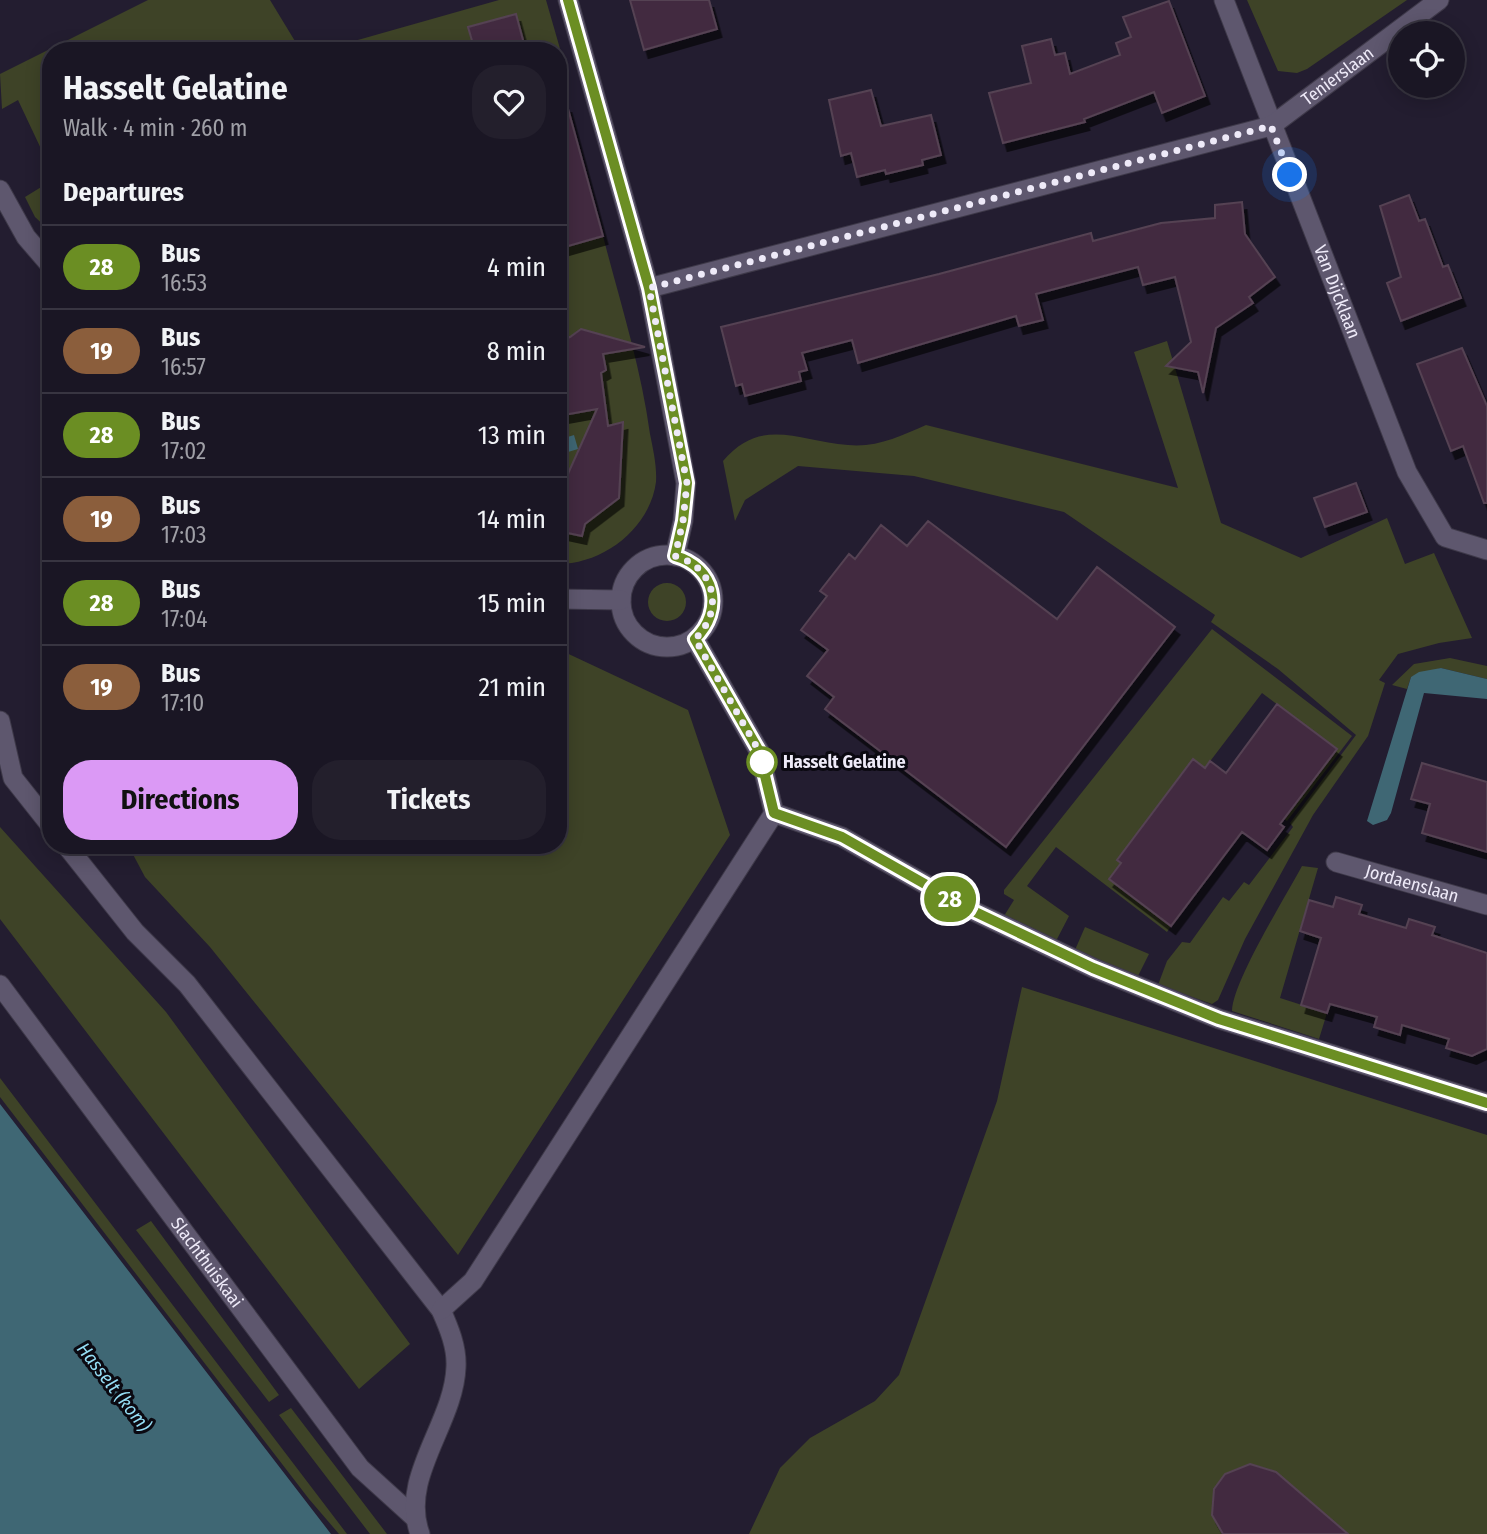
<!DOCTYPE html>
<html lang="en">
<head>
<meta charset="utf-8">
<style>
  :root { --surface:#1a1624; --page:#231f2c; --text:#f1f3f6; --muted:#9f9fa6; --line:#383541; --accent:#db99f5 }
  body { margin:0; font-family:"Fira Sans Condensed",sans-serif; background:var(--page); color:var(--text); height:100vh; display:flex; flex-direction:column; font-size:26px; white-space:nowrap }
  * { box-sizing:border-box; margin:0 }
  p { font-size:23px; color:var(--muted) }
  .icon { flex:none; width:38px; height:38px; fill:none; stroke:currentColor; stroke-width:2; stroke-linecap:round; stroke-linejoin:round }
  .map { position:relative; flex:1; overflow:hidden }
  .side { position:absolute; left:42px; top:42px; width:525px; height:812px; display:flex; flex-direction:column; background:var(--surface); border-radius:28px; box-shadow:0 4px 18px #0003,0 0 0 2px var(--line) }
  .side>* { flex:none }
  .badge { padding:0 14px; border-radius:23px; font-size:24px; line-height:46px }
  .fabs { position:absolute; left:1388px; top:21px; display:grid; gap:14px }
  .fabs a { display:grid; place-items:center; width:77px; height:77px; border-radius:50%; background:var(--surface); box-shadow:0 4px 18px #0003,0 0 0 2px var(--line); font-size:35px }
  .you { position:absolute; width:35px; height:35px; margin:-18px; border:5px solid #fff; border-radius:50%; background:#1a73e8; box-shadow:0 0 0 10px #1a73e833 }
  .map>.badge { position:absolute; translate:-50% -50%; box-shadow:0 0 0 4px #fff }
  h2 { padding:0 21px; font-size:26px; line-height:63px }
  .round { display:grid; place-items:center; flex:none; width:74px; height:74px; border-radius:28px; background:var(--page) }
  .head { display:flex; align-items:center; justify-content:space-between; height:119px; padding:0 21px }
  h1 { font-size:33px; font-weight:700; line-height:52px }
  .button { display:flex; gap:14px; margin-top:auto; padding:14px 21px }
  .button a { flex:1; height:80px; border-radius:28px; background:var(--accent); color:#111; font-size:28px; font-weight:700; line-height:80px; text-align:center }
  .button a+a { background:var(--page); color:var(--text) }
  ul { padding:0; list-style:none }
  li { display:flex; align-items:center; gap:21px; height:84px; padding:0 21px; border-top:2px solid var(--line) }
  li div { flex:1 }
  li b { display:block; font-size:26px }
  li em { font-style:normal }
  li .badge { min-width:77px; font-weight:700; text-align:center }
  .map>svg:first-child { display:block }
  .green { fill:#3e4327 }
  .water { fill:#3f6774 }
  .building { fill:#432c41; stroke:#554253; stroke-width:2; filter:url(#shadow) }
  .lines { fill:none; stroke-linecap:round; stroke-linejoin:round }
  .service-casing { stroke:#3e3949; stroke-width:21 }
  .minor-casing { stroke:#3e3949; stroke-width:21 }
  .service { stroke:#5e576e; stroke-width:19 }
  .minor { stroke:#5e576e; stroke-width:19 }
  .line-casing { stroke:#fff; stroke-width:16 }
  .line { stroke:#6b8e23; stroke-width:10 }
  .walk { stroke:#eeeaf8; stroke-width:7; stroke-dasharray:0 12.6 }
  .stop-dot { fill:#fff; stroke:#6b8e23; stroke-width:3.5 }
  .labels { text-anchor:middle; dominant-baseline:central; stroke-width:6; stroke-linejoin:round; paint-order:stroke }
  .street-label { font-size:18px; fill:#eeeaf8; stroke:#0b0911 }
  .stop-label { font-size:18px; font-weight:bold; fill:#eeeaf8; stroke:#0b0911; text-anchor:start }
  .water-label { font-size:19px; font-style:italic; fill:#95def5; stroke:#0b0911 }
</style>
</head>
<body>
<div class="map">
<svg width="1487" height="1534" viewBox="0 0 1487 1534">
  <defs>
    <filter id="shadow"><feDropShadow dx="4.5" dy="8" stdDeviation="0" flood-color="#0009"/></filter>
  </defs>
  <rect width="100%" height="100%" fill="#231d30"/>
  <!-- green -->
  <path class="green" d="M148,0H270L301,51H51V170L18,100L2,109L0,74Z
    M499,0H546L569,80L558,83L563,100L558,101V51H319Z
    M1247,0H1407L1307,69L1297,73L1278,71Z
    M51,181V232L35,217L25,197Z
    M603,236C620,302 641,367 650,434C653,449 657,466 656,482C650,528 604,564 558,564V249Z
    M1167,341L1221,523L1301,558L1387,518L1405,564L1434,553L1472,638L1439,643L1398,654L1379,680L1385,683L1368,736L1313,815L1245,939L1218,1000L1212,1004L1158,985L1167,961L1182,942L1190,943L1223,897L1229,901L1244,882L1249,885L1293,827L1290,823L1356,735L1278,669L1211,622L1215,615L1064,512L914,476L798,466L745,500L735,521L723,461C761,416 798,441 848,445C876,448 901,436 926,425L1178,488L1134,352Z
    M648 602a19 19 0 1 1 38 0a19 19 0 1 1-38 0Z
    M1212,629L1352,736L1287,821L1284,819L1336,749L1262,693L1205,768L1193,759L1117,860L1121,863L1109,878L1171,926L1167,932L1056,847L1027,886L1069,916L1056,941L1004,916L1014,900L1004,894V890Z
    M558,649L688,710L730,835L458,1255L210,947L145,877L128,845H558Z
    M1450,658L1487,666V679L1441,668L1411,677L1407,689L1392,685L1414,664Z
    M0,827L166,1012L410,1344L359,1389L0,919Z
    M1302,866L1318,868L1280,998L1327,1013L1319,1039L1232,1011C1233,981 1286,896 1302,866Z
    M1085,927L1149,954L1138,976L1075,950Z
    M1022,987L1487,1135V1534H749L780,1468L810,1438L875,1401L899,1375L997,1101Z
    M0,1078L347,1534H339L309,1499L0,1097Z
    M151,1221L279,1395L269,1402L136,1230Z
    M291,1408L387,1534H370L279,1415Z"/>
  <!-- water -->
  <path class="water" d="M574,435L578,449L558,455V440Z
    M1441,668L1487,679V699L1424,693L1391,813L1387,820L1373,825L1367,821L1411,677L1419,672Z
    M0,1104L331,1534H0Z"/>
  <!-- building -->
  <path class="building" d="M630,0H709L717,29L644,50Z
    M1169,1L1205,96L1162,113L1154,92L1084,119L1085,122L1003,143L989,93L1031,83L1022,46L1051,39L1055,55L1065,53L1070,74L1120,55L1116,43L1131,37L1123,17Z
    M516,14L526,51H475L468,27Z
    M871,90L881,126L931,115L941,155L922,160L923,165L886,174L885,170L857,177L851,153L841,156L829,100Z
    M567,105L603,236L558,249V106Z
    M1409,195L1419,221L1425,219L1443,267L1448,265L1461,298L1401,321L1387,283L1401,277L1380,206Z
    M1242,202L1245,234L1275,277L1249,297L1253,303L1216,328L1203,393L1198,372L1166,366L1191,342L1175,277L1143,285L1138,267L1036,294L1043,320L1019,326L1016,316L858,363L852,340L802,353L807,370L799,372L801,381L745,396L742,384L736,386L721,327L939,274L1091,233L1093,241L1161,223L1215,218V205Z
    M581,329L645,347L603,354L606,370L601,373L608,426L623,422L619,498L585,524L582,536L558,531V496L597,409L558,416V340L570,337Z
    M1462,348L1487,406V503H1484L1463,446L1451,451L1417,364Z
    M1356,483L1367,512L1325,527L1314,498Z
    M928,521L1057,619L1097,567L1175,627L1006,847L825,709L834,697L807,676L828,650L801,630L827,596L820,591L849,554L855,559L881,525L907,546Z
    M1277,704L1337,749L1280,824L1284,827L1267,850L1242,832L1171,926L1109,879L1121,863L1117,860L1193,759L1205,768L1210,761L1226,773Z
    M1422,763L1487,782V852L1422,833L1430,804L1411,799Z
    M1336,897L1362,905L1359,914L1406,928L1409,919L1435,927L1432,935L1487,953V1049L1472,1056L1446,1048L1449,1039L1402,1025L1400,1035L1374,1027L1377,1017L1330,1004L1327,1013L1301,1005L1321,938L1300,931L1309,900L1333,907Z
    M1250,1464L1276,1472L1348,1534H1223L1212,1515L1214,1489L1225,1474Z"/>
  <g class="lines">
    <defs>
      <g id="service">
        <path id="s1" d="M0,985L360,1468L414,1517"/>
      </g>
      <g id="minor">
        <path d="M568,0L649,288L686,483L683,521L675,556"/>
        <path id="s2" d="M1224,0L1407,472L1445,537L1487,550"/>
        <path d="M0,190L26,237L51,266"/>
        <path id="s3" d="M649,288L1271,126L1439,0"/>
        <circle cx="667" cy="601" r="46"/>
        <path d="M558,599L621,600"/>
        <path d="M695,639L759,751L774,813"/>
        <path d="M0,721L13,778L51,826"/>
        <path d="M774,813L842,837L969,909L1093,968L1219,1019L1487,1103"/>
        <path d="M66,845L135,932L187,984L441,1310C449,1328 457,1347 456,1367C454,1424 399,1477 420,1534"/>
        <path id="s4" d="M1336,862L1487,905"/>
        <path d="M441,1310L473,1281L774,813"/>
      </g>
    </defs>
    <!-- service casing -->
    <use href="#service" class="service-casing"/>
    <!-- minor casing -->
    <use href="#minor" class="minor-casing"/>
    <!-- service -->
    <use href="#service" class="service"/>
    <!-- minor -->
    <use href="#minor" class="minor"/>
  </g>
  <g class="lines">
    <defs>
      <path id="line" d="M568,0L649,288L687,483L683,521L675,556C715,567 725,610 695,639L759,751L774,813L842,837L969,909L1093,968L1219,1019L1487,1103"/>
    </defs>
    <!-- line casing -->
    <use href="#line" class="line-casing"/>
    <!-- line -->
    <use href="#line" class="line"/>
    <!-- walk -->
    <path class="walk" d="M762,762L763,765L759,751L695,639C725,610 715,567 675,556L683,521L687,483L649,288L1271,126L1290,175"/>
  </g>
  <!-- markers -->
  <circle class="stop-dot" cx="762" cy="762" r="14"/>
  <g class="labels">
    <!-- street labels -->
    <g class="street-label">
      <text stroke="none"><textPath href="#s3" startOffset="726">Tenierslaan</textPath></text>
      <text stroke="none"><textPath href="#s2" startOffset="313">Van Dijcklaan</textPath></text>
      <text stroke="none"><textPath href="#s4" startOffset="79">Jordaenslaan</textPath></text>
      <text stroke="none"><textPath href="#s1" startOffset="346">Slachthuiskaai</textPath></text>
    </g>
    <!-- stop labels -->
    <g class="stop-label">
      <text x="783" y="762">Hasselt Gelatine</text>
    </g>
    <!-- water labels -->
    <g class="water-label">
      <text transform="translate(114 1387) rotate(52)">Hasselt (kom)</text>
    </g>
  </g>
</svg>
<div class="fabs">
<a><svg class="icon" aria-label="locate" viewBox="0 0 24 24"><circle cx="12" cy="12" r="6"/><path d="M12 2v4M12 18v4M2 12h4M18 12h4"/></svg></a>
</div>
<div class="you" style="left:1290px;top:175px"></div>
<b class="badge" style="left:950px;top:899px;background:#6b8e23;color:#fff">28</b>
<section class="side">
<div class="head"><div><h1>Hasselt Gelatine</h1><p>Walk · 4 min · 260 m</p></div><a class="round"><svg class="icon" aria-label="heart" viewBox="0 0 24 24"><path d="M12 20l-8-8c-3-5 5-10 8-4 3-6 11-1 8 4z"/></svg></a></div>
<h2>Departures</h2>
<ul>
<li><span class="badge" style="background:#6b8e23;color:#fff">28</span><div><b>Bus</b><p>16:53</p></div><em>4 min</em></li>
<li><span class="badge" style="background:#8b5e3c;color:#fff">19</span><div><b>Bus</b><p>16:57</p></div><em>8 min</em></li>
<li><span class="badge" style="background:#6b8e23;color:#fff">28</span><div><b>Bus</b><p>17:02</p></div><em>13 min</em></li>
<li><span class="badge" style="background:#8b5e3c;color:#fff">19</span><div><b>Bus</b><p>17:03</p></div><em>14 min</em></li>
<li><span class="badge" style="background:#6b8e23;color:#fff">28</span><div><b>Bus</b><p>17:04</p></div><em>15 min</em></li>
<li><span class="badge" style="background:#8b5e3c;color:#fff">19</span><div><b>Bus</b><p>17:10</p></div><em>21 min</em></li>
</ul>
<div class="button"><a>Directions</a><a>Tickets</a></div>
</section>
</div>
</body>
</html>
